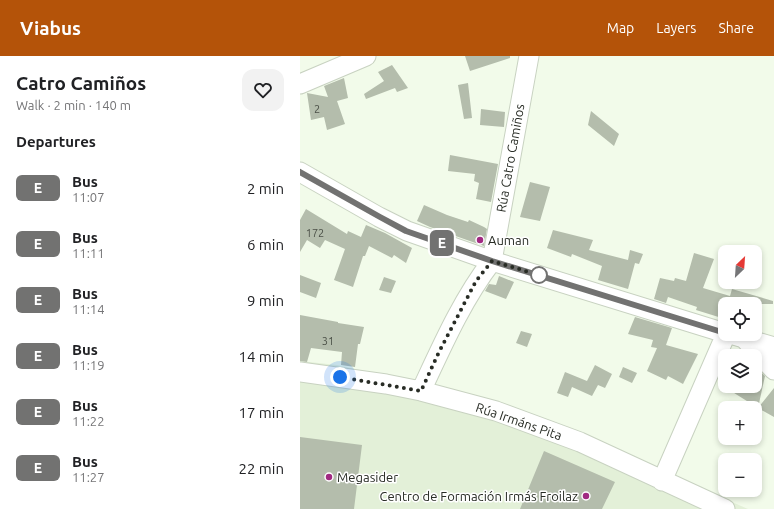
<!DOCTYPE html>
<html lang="en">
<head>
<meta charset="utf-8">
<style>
  :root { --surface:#fff; --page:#f2f2f2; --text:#202124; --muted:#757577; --accent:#b45309 }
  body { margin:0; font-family:Ubuntu,sans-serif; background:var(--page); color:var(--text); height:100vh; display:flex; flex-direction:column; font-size:15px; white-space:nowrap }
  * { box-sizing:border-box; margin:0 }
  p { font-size:13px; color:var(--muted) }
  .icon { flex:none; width:22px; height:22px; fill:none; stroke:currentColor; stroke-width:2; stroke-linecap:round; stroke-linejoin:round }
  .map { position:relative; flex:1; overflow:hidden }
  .drawer { display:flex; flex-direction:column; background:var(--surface); width:300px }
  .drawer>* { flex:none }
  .badge { padding:0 8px; border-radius:6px; font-size:14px; line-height:26px }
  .needle { width:26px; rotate:25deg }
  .controls { position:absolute; left:418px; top:189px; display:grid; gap:8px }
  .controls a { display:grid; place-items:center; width:44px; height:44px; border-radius:8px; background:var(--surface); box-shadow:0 2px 6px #0003; font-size:20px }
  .you { position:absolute; width:20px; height:20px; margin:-10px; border:3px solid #fff; border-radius:50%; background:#1a73e8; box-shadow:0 0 0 6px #1a73e833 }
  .map>.badge { position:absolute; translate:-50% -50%; box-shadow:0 0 0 2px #fff }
  h2 { padding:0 16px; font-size:15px; line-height:36px }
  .round { display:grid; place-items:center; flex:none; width:42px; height:42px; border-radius:12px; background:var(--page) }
  .head { display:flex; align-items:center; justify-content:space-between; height:68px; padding:0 16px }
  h1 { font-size:19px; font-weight:600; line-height:30px }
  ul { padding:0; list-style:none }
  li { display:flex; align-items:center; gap:12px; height:56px; padding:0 16px }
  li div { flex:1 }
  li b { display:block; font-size:15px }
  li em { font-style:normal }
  li .badge { min-width:44px; font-weight:700; text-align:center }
  header { display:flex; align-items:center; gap:24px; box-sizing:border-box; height:56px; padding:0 20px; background:var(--accent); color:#fff }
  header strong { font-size:19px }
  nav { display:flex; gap:22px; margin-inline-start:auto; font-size:14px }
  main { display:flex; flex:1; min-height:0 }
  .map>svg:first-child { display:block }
  .built { fill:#e3f0d8 }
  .building { fill:#b4bdac }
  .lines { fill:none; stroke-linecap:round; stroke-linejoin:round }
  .minor-casing { stroke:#c8d2c1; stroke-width:21 }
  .minor { stroke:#fff; stroke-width:19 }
  .line-casing { stroke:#fff; stroke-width:9 }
  .line { stroke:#727271; stroke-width:6 }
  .walk { stroke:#282c25; stroke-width:4; stroke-dasharray:0 7.2 }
  .poi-dot { fill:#a12a82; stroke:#fff; stroke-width:1.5 }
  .stop-dot { fill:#fff; stroke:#727271; stroke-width:2 }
  .labels { text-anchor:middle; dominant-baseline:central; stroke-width:3; stroke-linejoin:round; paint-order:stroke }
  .number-label { font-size:11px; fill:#4b5047 }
  .street-label { font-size:13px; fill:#282c25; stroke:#fff }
  .poi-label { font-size:13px; fill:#282c25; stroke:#fff; text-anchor:start }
</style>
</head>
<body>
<header>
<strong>Viabus</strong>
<nav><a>Map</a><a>Layers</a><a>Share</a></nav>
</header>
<main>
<section class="drawer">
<div class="head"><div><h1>Catro Camiños</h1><p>Walk · 2 min · 140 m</p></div><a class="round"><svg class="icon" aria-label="heart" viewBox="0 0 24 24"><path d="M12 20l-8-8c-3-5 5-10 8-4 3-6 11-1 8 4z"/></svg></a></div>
<h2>Departures</h2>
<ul>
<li><span class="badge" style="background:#727271;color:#fff">E</span><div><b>Bus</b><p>11:07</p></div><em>2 min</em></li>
<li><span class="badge" style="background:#727271;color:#fff">E</span><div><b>Bus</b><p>11:11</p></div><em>6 min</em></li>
<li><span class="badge" style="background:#727271;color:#fff">E</span><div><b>Bus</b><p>11:14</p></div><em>9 min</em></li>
<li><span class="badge" style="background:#727271;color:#fff">E</span><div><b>Bus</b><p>11:19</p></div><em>14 min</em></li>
<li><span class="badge" style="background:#727271;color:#fff">E</span><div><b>Bus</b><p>11:22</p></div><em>17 min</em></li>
<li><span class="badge" style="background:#727271;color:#fff">E</span><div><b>Bus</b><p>11:27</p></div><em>22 min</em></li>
</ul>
</section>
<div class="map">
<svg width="474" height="453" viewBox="0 0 474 453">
  <rect width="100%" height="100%" fill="#f2fbea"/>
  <!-- built -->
  <path class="built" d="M0,305L37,309L157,336L402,433L448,453H0Z"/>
  <!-- building -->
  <path class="building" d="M165,0H210V2L170,15Z
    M92,9L108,32L97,36L95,32L66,43L64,38L84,25L78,16Z
    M44,22L48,42L37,45L45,68L27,74L24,61L11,64L7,37L28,41L24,30Z
    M168,27L172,62L164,63L158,29Z
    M181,53L205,56L204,71L180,69Z
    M291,55L319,78L314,90L288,69Z
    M150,99L198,108L191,146L176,143L179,127L174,125L175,118L148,115Z
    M230,126L250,131L240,165L220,161Z
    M124,149L147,159L168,166L169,164L184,171L187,173L184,190L130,171L117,165Z
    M6,153L47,178L48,175L61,181L66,169L85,177L112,192L106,207L94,199L92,202L69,190L65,200H63L53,231L34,224L45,193L25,184L20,192L7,184L0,196V164Z
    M253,174L293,184L289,194L328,204L330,194L343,198L339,208L335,207L328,233L298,224L302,210L272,198L271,201L247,192Z
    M394,197L414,203L403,232L430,240L432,233L473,245V248H425V263L396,254L397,251L368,241L366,247L354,243L360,222L374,225L375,222L386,225Z
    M0,219L21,227L16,242L0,236Z
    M199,220L214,226L206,243L185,235L189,228L196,229Z
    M84,221L96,225L91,237L79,234Z
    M0,259L38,266V267L64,271L60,288H58L55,311L41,309L42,296L11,292L7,306L0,305Z
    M335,261L372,272L366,289L398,298L383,328L368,320L366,324L347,315L357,292L351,291L353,284L328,278Z
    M221,275L232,278L227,291L216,287Z
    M295,309L312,318L305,332L298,329L292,340L272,331L268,341L257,337L265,316L287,325Z
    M455,310L465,320L458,352L423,330H455Z
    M323,311L337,317L332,327L319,321Z
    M474,332V361L458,352Z
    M0,381L62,389L54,453H0Z
    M244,395L315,426L302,453H220Z"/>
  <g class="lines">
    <defs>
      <path id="minor" d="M0,28L66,0
        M0,116L79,161L107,175L192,205L425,277
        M430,278L474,291
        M444,282L474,314
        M0,316L86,328L121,335L196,355L280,386L425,453
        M121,335C142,290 162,244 192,205L229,0
        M362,425L426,278"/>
    </defs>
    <!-- minor casing -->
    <use href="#minor" class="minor-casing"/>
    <!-- minor -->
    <use href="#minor" class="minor"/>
  </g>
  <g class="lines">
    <defs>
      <path id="line" d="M0,116L80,161L106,175L192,205L425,277"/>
    </defs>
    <!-- line casing -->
    <use href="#line" class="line-casing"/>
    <!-- line -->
    <use href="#line" class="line"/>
    <!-- walk -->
    <path class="walk" d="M40,321L121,335L139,296L176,225L192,205L239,219"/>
  </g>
  <!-- markers -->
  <g class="poi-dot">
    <circle cx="180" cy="184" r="4"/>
    <circle cx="29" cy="421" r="4"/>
    <circle cx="286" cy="440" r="4"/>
  </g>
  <circle class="stop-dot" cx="239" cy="219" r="8"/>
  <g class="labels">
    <!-- number labels -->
    <g class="number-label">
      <text x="17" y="53">2</text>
      <text x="15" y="177">172</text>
      <text x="28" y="285">31</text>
    </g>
    <!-- street labels -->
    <g class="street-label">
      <text transform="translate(210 102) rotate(-80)">Rúa Catro Camiños</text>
      <text transform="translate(219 365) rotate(19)">Rúa Irmáns Pita</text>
    </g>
    <!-- poi labels -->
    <g class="poi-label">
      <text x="188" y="184">Auman</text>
      <text x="37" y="421">Megasider</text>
      <text x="278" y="440" text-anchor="end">Centro de Formación Irmás Froilaz</text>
    </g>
  </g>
</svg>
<div class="controls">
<a><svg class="needle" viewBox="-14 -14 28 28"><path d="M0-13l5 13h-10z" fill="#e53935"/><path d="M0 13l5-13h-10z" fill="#757577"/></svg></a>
<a><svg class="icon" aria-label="locate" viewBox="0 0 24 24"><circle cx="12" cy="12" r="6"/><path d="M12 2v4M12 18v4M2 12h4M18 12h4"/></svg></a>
<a><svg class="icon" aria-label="layers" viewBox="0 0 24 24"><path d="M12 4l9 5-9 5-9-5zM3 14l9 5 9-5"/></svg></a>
<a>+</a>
<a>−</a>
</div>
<div class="you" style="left:40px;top:321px"></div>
<b class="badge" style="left:142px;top:187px;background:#727271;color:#fff">E</b>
</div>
</main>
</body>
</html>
